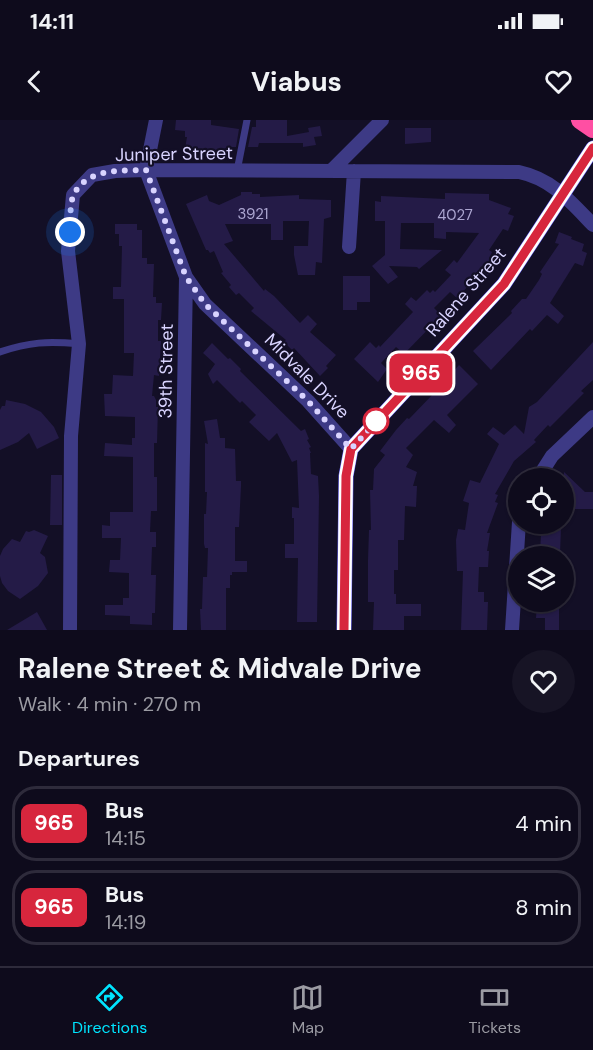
<!DOCTYPE html>
<html lang="en">
<head>
<meta charset="utf-8">
<style>
  :root { --surface:#0e0b1c; --page:#171425; --text:#f1f3f6; --muted:#9b9ba3; --line:#2e2b3b; --accent:#00e5ff }
  body { margin:0; font-family:"DM Sans",sans-serif; background:var(--page); color:var(--text); height:100vh; display:flex; flex-direction:column; font-size:22px; white-space:nowrap }
  * { box-sizing:border-box; margin:0 }
  p { font-size:20px; color:var(--muted) }
  .icon { flex:none; width:33px; height:33px; fill:none; stroke:currentColor; stroke-width:2; stroke-linecap:round; stroke-linejoin:round }
  .map { position:relative; height:510px; overflow:hidden }
  .side { display:flex; flex-direction:column; background:var(--surface); flex:1 }
  .side>* { flex:none }
  .badge { padding:0 12px; border-radius:9px; font-size:21px; line-height:39px }
  .fabs { position:absolute; left:508px; top:348px; display:grid; gap:12px }
  .fabs a { display:grid; place-items:center; width:66px; height:66px; border-radius:50%; background:var(--surface); box-shadow:0 2px 4px #0004,0 0 0 2px var(--line); font-size:30px }
  .you { position:absolute; width:30px; height:30px; margin:-15px; border:4px solid #fff; border-radius:50%; background:#1a73e8; box-shadow:0 0 0 9px #1a73e833 }
  .map>.badge { position:absolute; translate:-50% -50%; box-shadow:0 0 0 3px #fff }
  h2 { padding:0 18px; font-size:22px; line-height:54px }
  .round { display:grid; place-items:center; flex:none; width:63px; height:63px; border-radius:32px; background:var(--page) }
  .head { display:flex; align-items:center; justify-content:space-between; height:102px; padding:0 18px }
  h1 { font-size:28px; font-weight:700; line-height:45px }
  ul { padding:0; list-style:none }
  li { display:flex; align-items:center; gap:18px; height:75px; margin:0 12px 9px; padding:0 6px; border:3px solid var(--line); border-radius:24px }
  li div { flex:1 }
  li b { display:block; font-size:22px }
  li em { font-style:normal }
  li .badge { min-width:66px; font-weight:700; text-align:center }
  .status { display:flex; justify-content:space-between; align-items:center; height:42px; padding:0 30px; background:var(--surface); direction:ltr }
  .status svg { height:16px; fill:currentColor }
  header { display:flex; justify-content:space-between; align-items:center; height:78px; padding:0 18px; background:var(--surface); font-size:27px; font-weight:700 }
  .tab-bar { display:flex; justify-content:space-around; align-items:center; height:84px; border-top:2px solid var(--line); background:var(--surface); font-size:16px; color:var(--muted) }
  .tab-bar a { display:grid; justify-items:center; gap:3px }
  .tab-bar .current { color:var(--accent) }
  .map>svg:first-child { display:block }
  .building { fill:#241b47 }
  .lines { fill:none; stroke-linecap:round; stroke-linejoin:round }
  .lane { stroke:#3d3a85; stroke-width:7 }
  .street { stroke:#3d3a85; stroke-width:14 }
  .secondary { stroke:#6f6bff; stroke-width:15 }
  .highway { stroke:#ff4fa3; stroke-width:18 }
  .line-casing { stroke:#fff; stroke-width:14 }
  .line { stroke:#d7263d; stroke-width:9 }
  .walk { stroke:#d9d4ff; stroke-width:6; stroke-dasharray:0 10.8 }
  .stop-dot { fill:#fff; stroke:#d7263d; stroke-width:3 }
  .labels { text-anchor:middle; dominant-baseline:central; stroke-width:4.5; stroke-linejoin:round; paint-order:stroke }
  .number-label { font-size:15px; fill:#aca6d1 }
  .street-label { font-size:18px; fill:#d9d4ff; stroke:#130f26 }
</style>
</head>
<body>
<div class="status"><b>14:11</b><svg viewBox="0 0 49 12"><path d="M0 12V9h3v3zM5 12V6h3v6zM10 12V3h3v9zM15 12V0h3v12zM26 1h20v11H26zM47 4h2v5h-2z"/></svg></div>
<header><svg class="icon" aria-label="back" viewBox="0 0 24 24"><path d="M15 5l-7 7 7 7"/></svg>Viabus<svg class="icon" aria-label="heart" viewBox="0 0 24 24"><path d="M12 20l-8-8c-3-5 5-10 8-4 3-6 11-1 8 4z"/></svg></header>
<div class="map">
<svg width="593" height="510" viewBox="0 0 593 510">
  <rect width="100%" height="100%" fill="#130f26"/>
  <!-- building -->
  <path class="building" d="M176,0H211V5L239,9L236,27H231V31L185,29L187,17H185V11L175,10Z
    M256,0H287V16L309,12L308,8L320,6L322,16L314,17L316,25L303,27V23H259L258,27H248L252,7H256Z
    M405,8H431V22L405,24Z
    M241,72H252V74H260V77L299,75V79L331,80V97L324,99L322,143L316,142L315,155H298L294,135V126H308L309,101H283V120H271V104H225L233,121L224,124L264,171L265,169L274,176L300,203L308,195L317,204L310,212L336,235L326,246L328,248L320,256L294,228L292,230L284,222L286,220L251,191L254,188L239,173L236,175L229,167L231,165L221,153L223,152L214,131L210,133L208,130H206L186,84L207,75L209,81L219,85L241,75Z
    M445,73L489,74V80L511,88L508,94L514,96L508,111L503,109L489,130L492,132L489,139L496,145L487,157L481,152L457,178L450,172L434,188L441,195L439,198L404,234L396,227L381,243L387,249L378,262L354,239L370,222L376,228L379,225L380,227L413,192L405,184L411,177L416,181L427,170L430,173L433,170L435,172L451,155L445,150L454,140L457,143L479,113L446,112V119L434,118V103H401L400,129L442,130L419,149L417,147L389,146L398,157L388,164L372,146L385,135V101H375V81L381,82V76L445,79Z
    M115,104H137V110H142V138H147V144H154L153,177H156V183H162L161,200H158V221H161L159,256L154,255L152,276H154L156,280V287H158L157,323H154V357H157V391H151L150,412H156V427H152L151,455H156L155,493H152V505L130,504V496L105,495V485H123V478H129V453L109,452L110,440H120L121,418H102V405L110,406V392H133V337L104,336L105,323L132,325V318H135V297L105,296L104,274H112L113,255L133,256L134,233H124V179H113V167H121L122,126H119V114H115Z
    M559,112L572,117L571,119L584,124L582,131L587,133L583,146L575,143L550,183L564,196L558,204L547,195L532,211L530,209L491,250L473,231L512,193L511,191L522,179H526L539,160L542,154L540,152L559,124L555,123Z
    M343,156H370V182H357V190H343Z
    M593,222V260L581,271L584,273L550,307L548,305L534,320L536,322L514,341L495,374L498,375L495,382L498,383L487,413H490L487,431H489L488,447H479L478,472H484V482H488L487,510H461L463,451H457L456,420L458,409L465,410L469,383L463,381L470,360L480,363L499,324L487,314L493,307L504,315L515,305L524,314L529,287L537,282Z
    M212,223L228,239L230,238L241,249L240,251L301,311L305,309L309,319L307,320L311,327L309,328L311,333H310L311,354L318,356L319,376L317,502H297L298,438H285V424H294V398H292V387L299,388L297,340L292,342L277,313L269,321L249,302L256,295L242,281L240,283L217,260L213,264L208,254L215,244L203,233Z
    M459,245L478,264L447,295L456,305L449,313L434,300L406,328L413,335L406,347L417,352L413,366H417L416,387L405,386L404,420H398V450H394V474H396V484H421V496H404V510H373L374,482H368V440L369,410H371L370,370H373L374,349L385,335L380,331L396,310L407,298L409,299L436,271Z
    M6,280L25,284L41,292L54,307L59,318L37,329L29,313L18,322L0,330V290L2,286H5Z
    M217,299L220,318H225V328L235,329L236,361H241V366L239,407H235V441H247V452H232V455H230V468H226V510H201L200,489H202L203,457H207L208,428H205L204,424V394H206L207,372H205V323L208,324L204,301Z
    M564,352L585,372H593V389H564Z
    M51,355H62V405H50Z
    M548,407H561L560,434L540,433L541,414H547Z
    M34,410L48,416L40,433L45,437L48,453L38,466L20,479L8,471L2,463L0,456V436L3,429L12,419L20,422L26,411L29,412Z
    M537,482H559V510H545V498H536Z
    M37,492L47,510H7Z"/>
  <g class="lines">
    <!-- lane -->
    <path class="lane" d="M237,51L247,0
      M0,232C29,222 48,221 79,224"/>
    <!-- street -->
    <path class="street" d="M156,0L146,50L186,157L180,510
      M331,51L382,0
      M349,127L354,51
      M186,157L205,184L308,281L351,329
      M538,358L552,336L593,297
      M70,510L71,316L79,224L68,131L73,75L92,55L115,51L146,50L519,52C552,59 570,81 593,105
      M512,510L519,402"/>
    <!-- secondary -->
    <path class="secondary" d="M344,510L346,356L351,329L504,164L593,28"/>
    <!-- highway -->
    <path class="highway" d="M580,0L593,9"/>
  </g>
  <g class="lines">
    <defs>
      <path id="line" d="M344,510L346,356L351,329L504,164L593,28"/>
    </defs>
    <!-- line casing -->
    <use href="#line" class="line-casing"/>
    <!-- line -->
    <use href="#line" class="line"/>
    <!-- walk -->
    <path class="walk" d="M70,112C70,103 70,81 74,74C88,48 120,51 146,50L186,157L205,184L308,281L351,329L383,294L376,301"/>
  </g>
  <!-- markers -->
  <circle class="stop-dot" cx="376" cy="301" r="12"/>
  <g class="labels">
    <!-- number labels -->
    <g class="number-label">
      <text x="253" y="94">3921</text>
      <text x="455" y="95">4027</text>
    </g>
    <!-- street labels -->
    <g class="street-label">
      <text transform="translate(174 34) rotate(-1)">Juniper Street</text>
      <text transform="translate(466 172) rotate(-49)">Ralene Street</text>
      <text transform="translate(166 251) rotate(-89)">39th Street</text>
      <text transform="translate(307 256) rotate(45)">Midvale Drive</text>
    </g>
  </g>
</svg>
<div class="fabs">
<a><svg class="icon" aria-label="locate" viewBox="0 0 24 24"><circle cx="12" cy="12" r="6"/><path d="M12 2v4M12 18v4M2 12h4M18 12h4"/></svg></a>
<a><svg class="icon" aria-label="layers" viewBox="0 0 24 24"><path d="M12 4l9 5-9 5-9-5zM3 14l9 5 9-5"/></svg></a>
</div>
<div class="you" style="left:70px;top:112px"></div>
<b class="badge" style="left:421px;top:253px;background:#d7263d;color:#fff">965</b>
</div>
<section class="side">
<div class="head"><div><h1>Ralene Street &amp; Midvale Drive</h1><p>Walk · 4 min · 270 m</p></div><a class="round"><svg class="icon" aria-label="heart" viewBox="0 0 24 24"><path d="M12 20l-8-8c-3-5 5-10 8-4 3-6 11-1 8 4z"/></svg></a></div>
<h2>Departures</h2>
<ul>
<li><span class="badge" style="background:#d7263d;color:#fff">965</span><div><b>Bus</b><p>14:15</p></div><em>4 min</em></li>
<li><span class="badge" style="background:#d7263d;color:#fff">965</span><div><b>Bus</b><p>14:19</p></div><em>8 min</em></li>
</ul>
</section>
<nav class="tab-bar">
<a class="current"><svg class="icon" aria-label="directions" viewBox="0 0 24 24"><path d="M12 3l9 9-9 9-9-9zM9 14v-3h6M13 9l2 2-2 2"/></svg>Directions</a>
<a><svg class="icon" aria-label="map" viewBox="0 0 24 24"><path d="M3 6l6-2 6 2 6-2v14l-6 2-6-2-6 2zM9 4v14M15 6v14"/></svg>Map</a>
<a><svg class="icon" aria-label="tickets" viewBox="0 0 24 24"><path d="M3 7h18v10H3zM15 7v10"/></svg>Tickets</a>
</nav>
</body>
</html>
